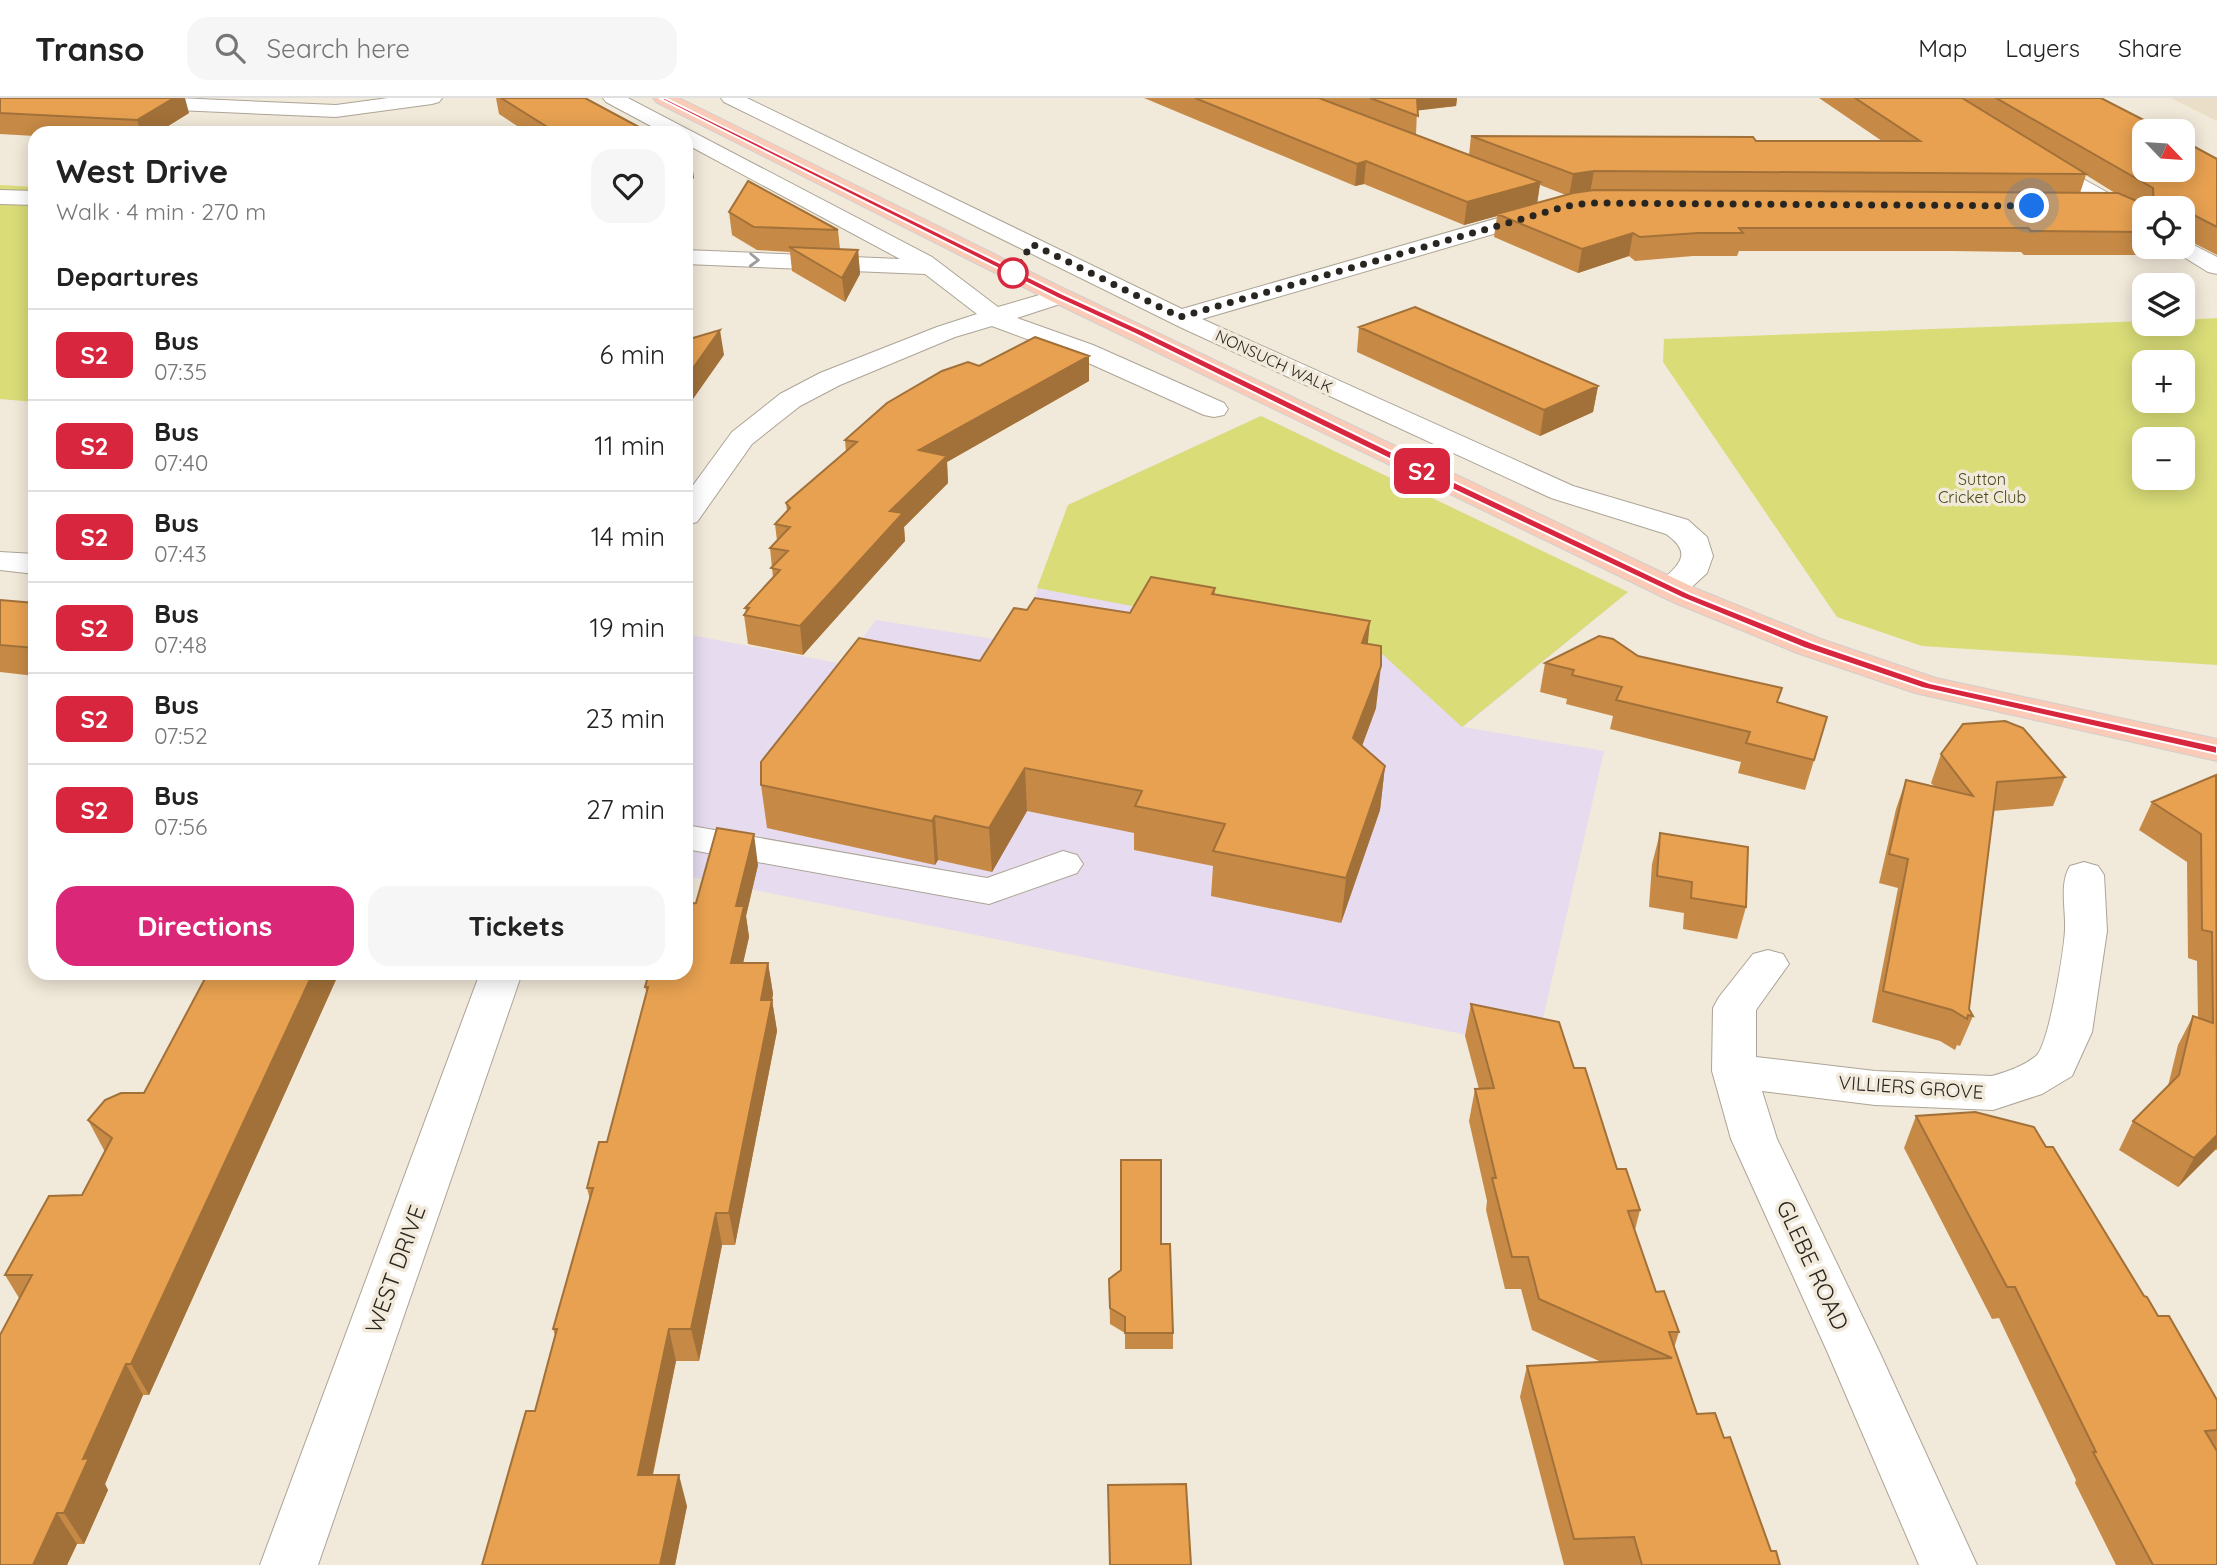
<!DOCTYPE html>
<html lang="en">
<head>
<meta charset="utf-8">
<style>
  :root { --surface:#fff; --page:#f6f6f6; --text:#222; --muted:#767676; --line:#e0e0e0; --accent:#db2777 }
  body { margin:0; font-family:Quicksand,sans-serif; background:var(--page); color:var(--text); height:100vh; display:flex; flex-direction:column; font-size:26px; white-space:nowrap }
  * { box-sizing:border-box; margin:0 }
  p { font-size:23px; color:var(--muted) }
  .icon { flex:none; width:38px; height:38px; fill:none; stroke:currentColor; stroke-width:2; stroke-linecap:round; stroke-linejoin:round }
  .map { position:relative; flex:1; overflow:hidden }
  .panel { position:absolute; left:28px; top:28px; width:665px; height:854px; display:flex; flex-direction:column; background:var(--surface); border-radius:21px; box-shadow:0 4px 18px #0003 }
  .panel>* { flex:none }
  .badge { padding:0 14px; border-radius:10px; font-size:24px; line-height:46px }
  .needle { width:46px; rotate:115deg }
  .buttons { position:absolute; left:2132px; top:21px; display:grid; gap:14px }
  .buttons a { display:grid; place-items:center; width:63px; height:63px; border-radius:14px; background:var(--surface); box-shadow:0 4px 18px #0003; font-size:35px }
  .you { position:absolute; width:35px; height:35px; margin:-18px; border:5px solid #fff; border-radius:50%; background:#1a73e8; box-shadow:0 0 0 10px #1a73e833 }
  .map>.badge { position:absolute; translate:-50% -50%; box-shadow:0 0 0 4px #fff }
  h2 { padding:0 28px; font-size:26px; line-height:63px }
  .round { display:grid; place-items:center; flex:none; width:74px; height:74px; border-radius:21px; background:var(--page) }
  .summary { display:flex; align-items:center; justify-content:space-between; height:119px; padding:0 28px }
  h1 { font-size:33px; font-weight:700; line-height:52px }
  .button { display:flex; gap:14px; margin-top:auto; padding:14px 28px }
  .button a { flex:1; height:80px; border-radius:21px; background:var(--accent); color:#fff; font-size:28px; font-weight:700; line-height:80px; text-align:center }
  .button a+a { background:var(--page); color:var(--text) }
  ul { padding:0; list-style:none }
  li { display:flex; align-items:center; gap:21px; height:91px; padding:0 28px; border-top:2px solid var(--line) }
  li div { flex:1 }
  li b { display:block; font-size:26px }
  li em { font-style:normal }
  li .badge { min-width:77px; font-weight:700; text-align:center }
  header { display:flex; align-items:center; gap:42px; box-sizing:border-box; height:98px; padding:0 35px; background:var(--surface); border-bottom:2px solid var(--line) }
  header strong { font-size:33px }
  nav { display:flex; gap:38px; margin-inline-start:auto; font-size:24px }
  .search { width:490px; height:63px; background:var(--page); display:flex; align-items:center; gap:18px; box-sizing:border-box; padding:0 24px; border-radius:21px; color:var(--muted); font-size:26px }
  .map>svg:first-child { display:block }
  .built { fill:#eadec8 }
  .education { fill:#e6dbef }
  .green { fill:#d9dc77; fill-rule:evenodd }
  .lines { fill:none; stroke-linecap:round; stroke-linejoin:round }
  .minor-casing { stroke:#aca496; stroke-width:2 }
  .highway-casing { stroke:#d0cfce; stroke-width:2 }
  .minor { fill:#fff; fill-rule:evenodd }
  .highway { fill:#fbcbb7; fill-rule:evenodd }
  .wall { fill:#c78a46; fill-rule:evenodd }
  .shaded-wall { fill:#a27139 }
  .building { fill:#e7a151; stroke:#a27139; stroke-width:2 }
  .oneway { stroke:#9f9d9b }
  .line { fill:#d7263d; stroke:#fff; stroke-width:2 }
  .walk { stroke:#292621; stroke-width:7; stroke-dasharray:0 12.6 }
  .stop-dot { fill:#fff; stroke:#d7263d; stroke-width:3.5 }
  .labels { text-anchor:middle; dominant-baseline:central; stroke-width:7; stroke-linejoin:round; paint-order:stroke }
  .far-street-label { font-size:16px; fill:#292621; stroke:#f1e9d9 }
  .far-park-label { font-size:16px; fill:#494a1f; stroke:#f1e9d9 }
  .street-label { font-size:19px; fill:#292621; stroke:#f1e9d9 }
  .near-street-label { font-size:23px; fill:#292621; stroke:#f1e9d9 }
</style>
</head>
<body>
<header>
<strong>Transo</strong>
<div class="search"><svg class="icon" aria-label="search" viewBox="0 0 24 24"><circle cx="10" cy="10" r="6"/><path d="M15 15l6 6"/></svg>Search here</div>
<nav><a>Map</a><a>Layers</a><a>Share</a></nav>
</header>
<div class="map">
<svg width="2217" height="1467" viewBox="0 0 2217 1467">
  <rect width="100%" height="100%" fill="#f1e9d9"/>
  <!-- built -->
  <path class="built" d="M2171,0H2217V23Z"/>
  <!-- education -->
  <path class="education" d="M1261,318L1628,494L1463,629L1604,653L1536,951L686,778V536L843,566L876,522L1018,545L1068,407Z"/>
  <!-- green -->
  <path class="green" d="M0,87L35,89V304L0,301Z
    M2217,220V567L1922,548L1837,519L1663,264L1664,241L2144,223V226H2182V222ZM2144,264H2182V303H2144ZM2144,341H2182V380H2144Z
    M1261,318L1628,494L1462,629L1381,555L1037,490L1068,407Z"/>
  <g class="lines">
    <defs>
      <path id="minor" d="M31,0H177L336,7L388,0H442L439,4L432,6L336,19L41,6L34,4Z
        M603,0H628L932,159L998,209L1060,191L1069,193L1072,198L1069,203L1017,220L1093,247L1224,305L1228,311L1224,317L1214,319L1204,317L1075,259L992,228L955,239L840,287L800,308L752,346L697,424L686,427V397L732,334L780,296L820,275L937,229L977,216L925,176L686,166V152L900,161L686,46V35H664L606,4Z
        M721,0H747L1182,211L1536,109H1552L1555,114L1552,119L1202,221L1573,388L1688,422L1707,439L1713,458L1707,475L1682,498L1671,501L1660,498L1655,491C1669,471 1700,460 1666,436L1551,400L1182,230L724,4Z
        M2037,55L2144,115V132L2136,130L2029,66L2026,61L2029,56Z
        M0,92L35,93V107L0,106Z
        M2182,141L2217,159V176L2208,174L2174,153L2171,149H2182Z
        M0,454L35,456V476L0,472Z
        M686,727L987,780L1063,753L1077,757L1083,766L1077,775L989,806L686,751Z
        M2084,764L2098,768L2104,777L2107,833L2092,934L2072,978L2042,996L1993,1012L1875,1007L1762,993L1777,1041L1879,1253L1977,1467H1919L1827,1253L1731,1041L1712,973L1713,910L1719,899L1753,856L1768,852L1783,856L1789,866L1756,912V959L1875,973L1992,978C2007,974 2024,968 2036,958C2049,947 2064,852 2065,832C2066,811 2059,786 2070,768Z
        M480,875H522L318,1467H260Z"/>
      <path id="highway" d="M653,0H679L1069,193L1697,491L1821,541L1936,580L2217,641V663L1915,595L1797,555L1675,505L1051,203L656,4Z"/>
    </defs>
    <!-- minor casing -->
    <use href="#minor" class="minor-casing"/>
    <!-- highway casing -->
    <use href="#highway" class="highway-casing"/>
    <!-- minor -->
    <use href="#minor" class="minor"/>
    <!-- highway -->
    <use href="#highway" class="highway"/>
  </g>
  <!-- wall -->
  <path class="wall" d="M0,0L189,15L157,35H35V38L0,36Z
    M496,0H585L650,35H528L499,16Z
    M1144,0H1457L1456,8L1417,12L1416,37L1469,57L1471,38L1756,43H1882L1819,0H2101L2217,61V157L2182,139V110H2144V149H2179L2176,157H2024L2021,154L1952,153H1739L1737,158H1693L1635,163L1629,158L1578,175L1494,139L1497,118L1464,127L1364,86L1355,88ZM2086,77L2115,95H2080ZM1540,87L1566,97L1537,105Z
    M729,114L838,132L840,151L858,152L860,176L845,204L792,173L790,154L757,152L732,137Z
    M1359,229L1598,288L1593,314L1540,338L1357,254Z
    M979,268L1089,283L947,364L948,385L904,429L905,443L803,557L748,546L744,517L746,514L745,510L773,480L770,450L777,443L775,426L787,413L786,405L846,354L845,342Z
    M1215,490V497L1368,546L1376,610L1362,648L1385,668L1380,712L1341,825L1211,798L1213,768L1134,752V735L1027,713L992,774L938,762L935,767L767,730L761,687L980,563L1027,512L1130,515Z
    M0,502L35,505V578L0,574Z
    M1638,558L1778,604L1827,619L1805,692L1738,675L1741,664L1610,631L1613,618L1566,606L1567,601L1540,594L1545,565Z
    M1941,656L2065,679L2053,708L1993,713L1969,911L1973,918L1960,948L1957,947L1955,952L1940,943L1872,924L1898,790L1879,785L1896,711L1906,682L1934,688L1931,685Z
    M2217,677V1052H2215L2178,1089L2119,1052L2133,1023L2168,988L2178,947L2193,918L2198,920L2197,863L2188,860L2187,764L2139,732L2152,704Z
    M1660,735L1746,809L1737,841L1683,831L1684,815L1649,809L1652,766Z
    M758,767L746,818L749,839L743,865H768L773,896L772,902L777,933L735,1147H722L699,1263H676L653,1377L687,1408L675,1467H482L535,1313L555,1237L553,1231L590,1102L587,1090L607,1044L647,896L645,889L696,805Z
    M208,875H339L149,1297H143L105,1386L108,1392L84,1446H77L67,1467H0L19,1200L5,1177L82,1097L105,1054L88,1022L144,995Z
    M1471,906L1574,970L1617,1071L1640,1112L1635,1132L1656,1194L1679,1234L1674,1250L1697,1316L1724,1340L1771,1453L1780,1467H1564L1520,1299L1527,1268L1601,1264L1532,1232L1521,1191H1505L1486,1112L1487,1103L1469,1023L1475,991H1479L1465,938Z
    M1916,1018L2046,1049L2144,1198L2217,1302V1467H2116L2075,1385L2076,1382L1999,1220L1992,1221L1904,1050Z
    M1161,1146L1173,1235V1251H1125V1235L1110,1226L1109,1181Z"/>
  <!-- shaded-wall -->
  <path class="shaded-wall" d="M174,0H185L189,15L157,35H141L137,22Z
    M1415,0H1457L1456,8L1414,13Z
    M691,59L694,80L686,90V65Z
    M1366,63L1364,86L1355,88L1357,66Z
    M1594,73L1590,95L1569,98L1573,76Z
    M1540,84L1537,107L1497,116V118L1464,127L1467,104Z
    M2188,123L2184,134H2182V124Z
    M1633,135L1629,158L1578,175L1582,151Z
    M858,152L860,176L845,204L842,180Z
    M720,232L724,257L686,311V280Z
    M1089,258V283L947,364L948,385L904,429L905,443L803,557L800,528L890,413L919,352Z
    M1598,288L1593,314L1540,338L1544,312Z
    M1370,523L1366,565L1362,545Z
    M1381,568L1376,610L1349,683L1353,640Z
    M1385,668L1380,712L1341,825L1346,780Z
    M1025,670L1027,713L992,774L989,730Z
    M935,718L938,762L935,767L932,723Z
    M754,736L758,767L746,818L749,839L736,896L731,865L736,808Z
    M768,865L773,896L772,902L777,933L735,1147L729,1115L761,902Z
    M313,875H339L149,1297L131,1266Z
    M2217,1037V1049L2215,1052L2178,1089L2194,1060Z
    M716,1115L722,1147L699,1263L691,1231Z
    M669,1231L676,1263L646,1408L638,1377Z
    M126,1266L143,1297L105,1386L108,1392L84,1446L64,1415L83,1361Z
    M679,1377L687,1408L675,1467H660Z
    M57,1415L77,1446L67,1467H33Z"/>
  <!-- building -->
  <path class="building" d="M0,0H174L137,22L0,15Z
    M501,0H585L650,35H557Z
    M1195,0H1319L1540,84L1467,104L1366,63L1357,66Z
    M1370,0H1417L1418,18Z
    M1855,0H1962L2086,76L1594,73L1573,76L1471,38L1753,39L1756,43H1920Z
    M1996,0H2101L2165,33H2144V72H2182V42L2217,61V129L2190,115L2188,123L2182,124V110H2154L2153,90Z
    M686,56L691,59L686,65Z
    M748,83L838,132L754,129L729,114Z
    M1594,92L2118,95L2153,110H2144V134L2031,133L2028,130H1739L1743,135H1698L1640,139L1633,135L1582,151L1497,116L1573,95Z
    M789,149L858,152L842,180Z
    M1415,209L1598,288L1544,312L1359,229Z
    M720,232L686,280V242Z
    M1035,239L1089,258L919,352L947,358L890,413L903,415L800,528L744,517L749,510H745L780,472L771,470L788,453L770,450L790,429L775,426L790,410L786,405L857,344L845,342L887,305L942,273L968,264L979,268Z
    M1151,479L1215,490L1212,496L1370,523L1362,545L1381,548V568L1353,640L1385,668L1346,780L1213,753L1225,726L1135,708L1142,693L1025,670L989,730L935,718L932,723L761,687V664L859,540L980,563L1014,510L1027,512L1035,500L1130,515Z
    M0,502L35,505V550L0,547Z
    M1599,538L1613,541L1638,558L1782,590L1777,604L1827,619L1814,662L1746,645L1750,634L1616,602L1622,589L1572,577L1574,572L1545,565Z
    M2005,623L2023,630L2065,679L1997,684L1969,911L1973,918L1968,917L1967,921L1952,912L1883,893L1908,761L1889,756L1906,682L1973,698L1941,656L1963,626Z
    M2216,677L2217,1037L2194,1060L2133,1023L2179,977L2193,918L2213,925L2212,834L2202,832L2201,736L2152,704Z
    M717,730L754,736L736,808H744L731,865H768L761,902H772L729,1115H716L691,1231H669L638,1377H679L660,1467H482L526,1313H535L557,1231H553L593,1090H587L599,1044H607L648,889H645L649,875H686V806L696,805Z
    M1660,735L1748,749L1746,809L1691,800L1692,784L1657,778Z
    M208,875H313L131,1266H126L83,1361L89,1360L64,1415H57L33,1467H0V1237L32,1177H5L49,1098L82,1097L112,1040L88,1022L105,1002L121,995H144Z
    M1471,906L1559,924L1574,970H1585L1617,1071H1626L1640,1112L1628,1113L1656,1194L1664,1193L1679,1234H1669L1697,1316L1715,1315L1724,1340L1730,1339L1771,1453H1776L1780,1467H1642L1634,1439L1574,1441L1527,1268L1672,1260L1539,1201L1528,1159H1512L1492,1080H1496L1475,991L1494,990Z
    M1975,1014L2034,1029L2046,1049H2053L2144,1198L2147,1199L2158,1218H2169L2217,1302V1332L2205,1333L2217,1353V1467H2153L2093,1354H2096L2015,1189H2007L1916,1018Z
    M1121,1062H1161V1146H1170L1173,1235H1125V1219L1110,1210L1109,1181L1121,1172Z
    M1186,1386L1191,1467H1110L1108,1387Z"/>
  <!-- one-way arrows -->
  <defs><path id="oneway-chevron" d="M-2-3.5L2.5 0L-2 3.5" fill="none" stroke-width="1.6" stroke-linecap="round" stroke-linejoin="round" transform="scale(1.75)"/></defs>
  <use class="oneway" href="#oneway-chevron" transform="translate(754 162) rotate(2)"/>
  <!-- line -->
  <path class="line" d="M659,0H665L1063,196L1142,232L1423,369L1690,496L1813,545L1930,585L2217,648V656L1922,590L1804,550L1682,500L1416,374L1135,236L1057,200Z"/>
  <g class="lines">
    <!-- walk -->
    <path class="walk" d="M1013,175L1032,146L1180,219L1567,108L1590,105L2032,108"/>
  </g>
  <!-- markers -->
  <circle class="stop-dot" cx="1013" cy="175" r="14"/>
  <g class="labels">
    <!-- far-street labels -->
    <g class="far-street-label">
      <text transform="translate(1274 263) rotate(25)">NONSUCH WALK</text>
    </g>
    <!-- far-park labels -->
    <g class="far-park-label">
      <text x="1982" y="381">Sutton<tspan x="1982" dy="18">Cricket Club</tspan></text>
    </g>
    <!-- street labels -->
    <g class="street-label">
      <text transform="translate(1911 989) rotate(4)">VILLIERS GROVE</text>
    </g>
    <!-- near-street labels -->
    <g class="near-street-label">
      <text transform="translate(1813 1167) rotate(65)">GLEBE ROAD</text>
      <text transform="translate(395 1171) rotate(-70)">WEST DRIVE</text>
    </g>
  </g>
</svg>
<div class="buttons">
<a><svg class="needle" viewBox="-14 -14 28 28"><path d="M0-13l5 13h-10z" fill="#e53935"/><path d="M0 13l5-13h-10z" fill="#767676"/></svg></a>
<a><svg class="icon" aria-label="locate" viewBox="0 0 24 24"><circle cx="12" cy="12" r="6"/><path d="M12 2v4M12 18v4M2 12h4M18 12h4"/></svg></a>
<a><svg class="icon" aria-label="layers" viewBox="0 0 24 24"><path d="M12 4l9 5-9 5-9-5zM3 14l9 5 9-5"/></svg></a>
<a>+</a>
<a>−</a>
</div>
<div class="you" style="left:2032px;top:108px"></div>
<b class="badge" style="left:1422px;top:373px;background:#d7263d;color:#fff">S2</b>
<section class="panel">
<div class="summary"><div><h1>West Drive</h1><p>Walk · 4 min · 270 m</p></div><a class="round"><svg class="icon" aria-label="heart" viewBox="0 0 24 24"><path d="M12 20l-8-8c-3-5 5-10 8-4 3-6 11-1 8 4z"/></svg></a></div>
<h2>Departures</h2>
<ul>
<li><span class="badge" style="background:#d7263d;color:#fff">S2</span><div><b>Bus</b><p>07:35</p></div><em>6 min</em></li>
<li><span class="badge" style="background:#d7263d;color:#fff">S2</span><div><b>Bus</b><p>07:40</p></div><em>11 min</em></li>
<li><span class="badge" style="background:#d7263d;color:#fff">S2</span><div><b>Bus</b><p>07:43</p></div><em>14 min</em></li>
<li><span class="badge" style="background:#d7263d;color:#fff">S2</span><div><b>Bus</b><p>07:48</p></div><em>19 min</em></li>
<li><span class="badge" style="background:#d7263d;color:#fff">S2</span><div><b>Bus</b><p>07:52</p></div><em>23 min</em></li>
<li><span class="badge" style="background:#d7263d;color:#fff">S2</span><div><b>Bus</b><p>07:56</p></div><em>27 min</em></li>
</ul>
<div class="button"><a>Directions</a><a>Tickets</a></div>
</section>
</div>
</body>
</html>
